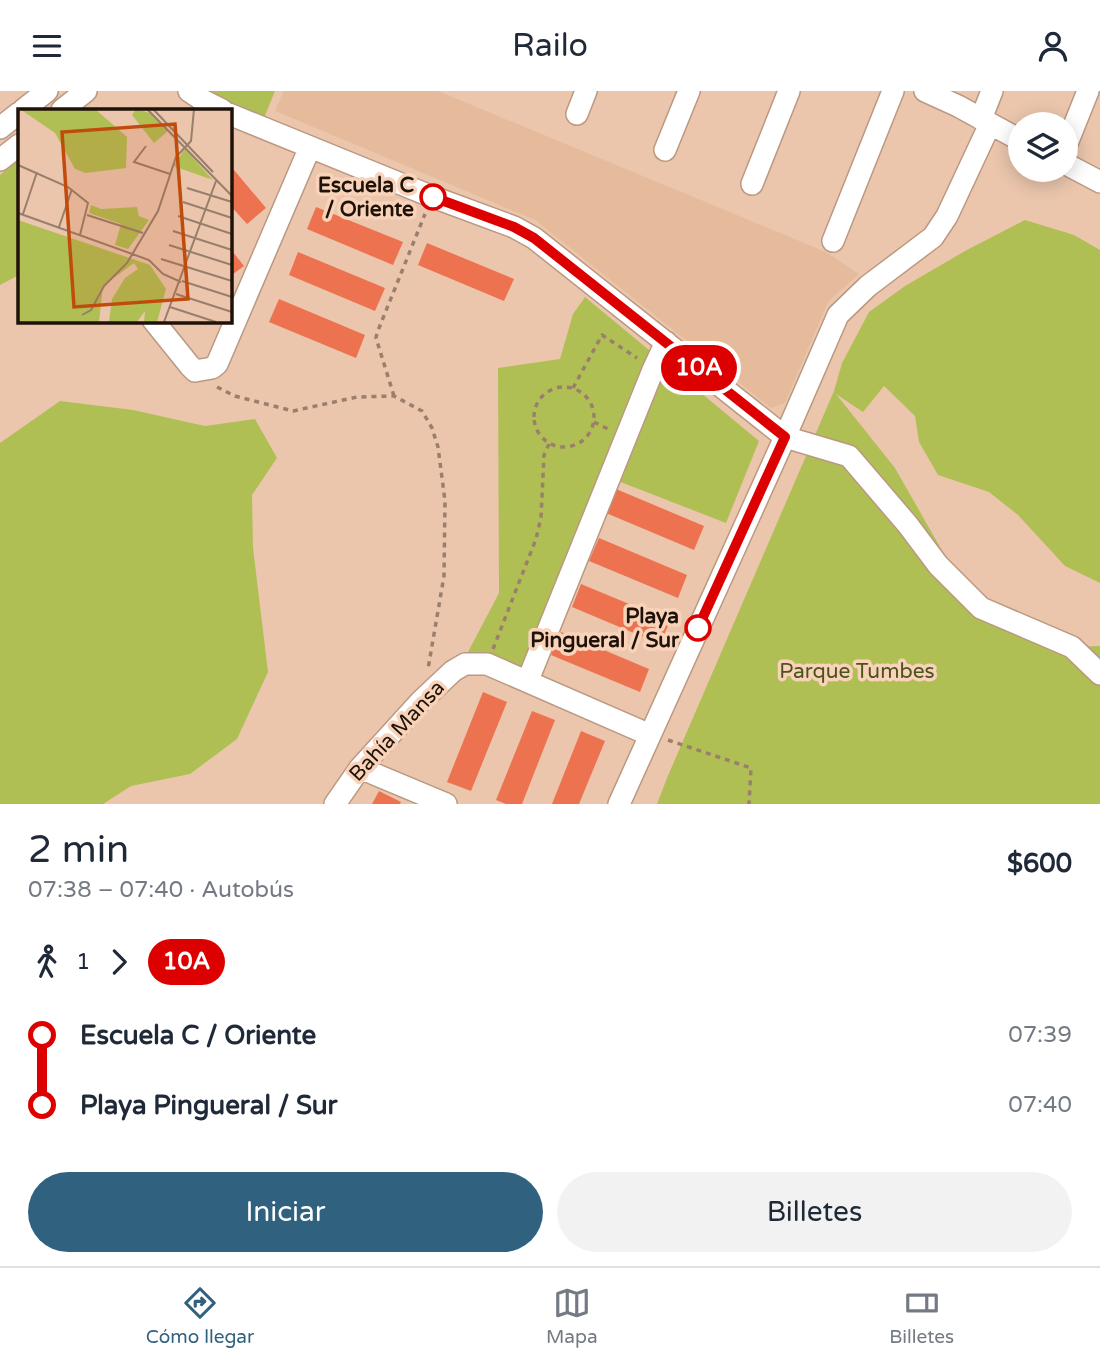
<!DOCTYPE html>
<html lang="es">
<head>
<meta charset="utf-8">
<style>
  :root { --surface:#fff; --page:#f2f2f3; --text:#1f2937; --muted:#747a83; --line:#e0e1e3; --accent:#30627f }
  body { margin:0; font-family:"Varela Round",sans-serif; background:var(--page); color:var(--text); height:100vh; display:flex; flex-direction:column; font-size:26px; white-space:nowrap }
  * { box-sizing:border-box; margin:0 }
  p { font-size:23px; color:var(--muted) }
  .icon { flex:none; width:38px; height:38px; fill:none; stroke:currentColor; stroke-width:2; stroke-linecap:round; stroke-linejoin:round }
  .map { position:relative; height:713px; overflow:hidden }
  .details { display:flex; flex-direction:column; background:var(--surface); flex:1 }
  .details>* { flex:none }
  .badge { padding:0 14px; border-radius:23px; font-size:24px; line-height:46px }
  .fabs { position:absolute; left:1008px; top:21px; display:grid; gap:14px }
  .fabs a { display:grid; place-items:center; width:70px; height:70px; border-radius:50%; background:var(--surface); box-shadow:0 4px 18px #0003; font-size:35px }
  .map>.badge { position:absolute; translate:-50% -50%; box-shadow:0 0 0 4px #fff }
  .legs { display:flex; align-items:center; gap:10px; height:77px; padding:0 28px; font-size:23px }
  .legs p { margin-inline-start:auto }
  .head { display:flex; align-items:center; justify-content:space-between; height:119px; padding:0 28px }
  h1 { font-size:38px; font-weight:600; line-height:52px }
  .cta { display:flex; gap:14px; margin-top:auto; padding:14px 28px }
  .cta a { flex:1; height:80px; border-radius:42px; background:var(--accent); color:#fff; font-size:28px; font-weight:600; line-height:80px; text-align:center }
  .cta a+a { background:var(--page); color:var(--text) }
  ul { padding:0 28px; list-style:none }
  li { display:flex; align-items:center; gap:24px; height:70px; font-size:26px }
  li i { display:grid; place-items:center; width:10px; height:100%; margin:0 9px; background:currentColor }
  li i::after { content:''; width:18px; height:18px; margin:-9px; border:5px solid; border-radius:50%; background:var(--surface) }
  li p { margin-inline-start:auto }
  li:first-child i { background:linear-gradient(#0000 50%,currentColor 0) }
  li:last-child i { background:linear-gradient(currentColor 50%,#0000 0) }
  header { display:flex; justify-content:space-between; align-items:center; height:91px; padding:0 28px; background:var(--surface); font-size:32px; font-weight:600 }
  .menu { display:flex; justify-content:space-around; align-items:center; height:98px; border-top:2px solid var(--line); background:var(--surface); font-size:19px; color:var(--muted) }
  .menu a { display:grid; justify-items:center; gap:4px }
  .menu .current { color:var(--accent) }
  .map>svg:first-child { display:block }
  .built { fill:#e5bb9c }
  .green { fill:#b0bf54 }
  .building { fill:#ed724f }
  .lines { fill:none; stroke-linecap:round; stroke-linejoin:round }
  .minor-casing { stroke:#bb9880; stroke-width:24 }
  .path { stroke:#9b7f6c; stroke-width:3.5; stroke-dasharray:5 5; stroke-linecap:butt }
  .minor { stroke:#fff; stroke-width:21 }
  .line-1-casing { stroke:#fff; stroke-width:16 }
  .line-1 { stroke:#d00; stroke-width:10 }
  .stop-1-dot { fill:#fff; stroke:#d00; stroke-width:3.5 }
  .labels { text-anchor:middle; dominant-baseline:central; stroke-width:7; stroke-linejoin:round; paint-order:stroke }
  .stop-label { font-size:21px; font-weight:bold; fill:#1f1209; stroke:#f8d3b9; text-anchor:end }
  .park-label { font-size:21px; fill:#4b531d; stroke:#f8d3b9 }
  .street-label { font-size:21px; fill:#1f1209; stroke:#f8d3b9 }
  .inset-road { fill:none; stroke:#997e6b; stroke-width:2 }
  .view { fill:#c04b0b; fill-opacity:0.15; stroke:#c04b0b; stroke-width:3.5 }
  .inset-edge { fill:none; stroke:#1f1209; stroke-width:3.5 }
</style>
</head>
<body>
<header><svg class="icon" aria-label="menu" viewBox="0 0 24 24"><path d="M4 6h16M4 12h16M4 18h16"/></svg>Railo<svg class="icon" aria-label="person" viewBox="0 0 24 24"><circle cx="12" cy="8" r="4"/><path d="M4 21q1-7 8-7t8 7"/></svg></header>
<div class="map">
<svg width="1100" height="713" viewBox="0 0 1100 713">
  <rect width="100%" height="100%" fill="#ebc6ad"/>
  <!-- built -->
  <path class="built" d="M284,0H438L826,161L859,183L828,211L785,312L771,317L535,129L275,20Z"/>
  <!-- green -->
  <path class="green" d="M194,0H275L262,32Z
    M19,68V184L0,194V84Z
    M1025,129L1074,144L1100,159V492L1065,475L1018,424L989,401L938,384L919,351L915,325L884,295L863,321L836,303L895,377L977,521L1072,556L1100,555V713H657L667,687L834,300L842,272L869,221L905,195L965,160Z
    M585,206L759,350L726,432L600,383L519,581L468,561L499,502L498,277L560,268L573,223Z
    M60,310L133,319L205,335L255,328L277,367L252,404L253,457L268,581L237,648L190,683L131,695L103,713H0V352Z"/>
  <!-- building -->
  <path class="building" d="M234,79L266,117L247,133L229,113V83Z
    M316,116L403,151L393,174L307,138Z
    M427,152L514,188L504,210L418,174Z
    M229,156L244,175L229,186Z
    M298,161L385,197L375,220L289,184Z
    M279,208L365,244L356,267L269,231Z
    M616,398L704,435L694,459L606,422Z
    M599,447L687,484L678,507L589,470Z
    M581,493L670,530L660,553L572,516Z
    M561,541L649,578L640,601L551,564Z
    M483,601L507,611L471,700L447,691Z
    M532,620L555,629L522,713H506L496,709Z
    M581,640L605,650L579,713H552Z
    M379,700L401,711L400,713H372Z"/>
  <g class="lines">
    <defs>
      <path id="minor" d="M189,0L204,10L222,19
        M925,0L958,15L1020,49
        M23,19L47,0
        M62,19L86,0
        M229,23L433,106L514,136L534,147L785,346L849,365L908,434L938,474L981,517L1072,556L1100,583
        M577,23L586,0
        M981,28L992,0
        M0,37L19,22
        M1066,55L1088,0
        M665,59L689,0
        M0,69L19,54
        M1066,73L1100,91
        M752,93L789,0
        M833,150L893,0
        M153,229L190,275L195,280L212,277L217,273L310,56
        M528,589L653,279L666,251
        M360,677L446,713
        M335,713L360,677L420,611L453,580L465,573H487L650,644
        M619,713L785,346L838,224L868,195L933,146L947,125L990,33"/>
    </defs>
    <!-- minor casing -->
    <use href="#minor" class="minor-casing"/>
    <!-- path -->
    <path class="path" d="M534 326a30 30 0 1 1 60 0a30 30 0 1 1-60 0Z
      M217,296L235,305L293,320L357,306L394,305L422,320L432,337L438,356L445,410L444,485L428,578
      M573,297L602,244L637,267
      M394,305L376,247L377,242L425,123
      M594,331L608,338
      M493,558L536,448L541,426L544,364L549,353
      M668,649L751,677L749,713"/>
    <!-- minor -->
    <use href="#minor" class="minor"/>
  </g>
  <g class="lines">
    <defs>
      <path id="line-1" d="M433,106L514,136L534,147L785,346L698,537"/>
    </defs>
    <!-- line-1 casing -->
    <use href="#line-1" class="line-1-casing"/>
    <!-- line-1 -->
    <use href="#line-1" class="line-1"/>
  </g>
  <!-- markers -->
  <g class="stop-1-dot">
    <circle cx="433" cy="106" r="12"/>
    <circle cx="698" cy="537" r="12"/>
  </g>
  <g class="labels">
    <!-- stop labels -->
    <g class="stop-label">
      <text x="414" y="94">Escuela C<tspan x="414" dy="24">/ Oriente</tspan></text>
      <text x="679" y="525">Playa<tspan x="679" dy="24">Pingueral / Sur</tspan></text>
    </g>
    <!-- park labels -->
    <g class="park-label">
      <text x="857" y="580">Parque Tumbes</text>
    </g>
    <!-- street labels -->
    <g class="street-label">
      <text transform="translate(397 640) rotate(-47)">Bahía Mansa</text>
    </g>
  </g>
  <!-- overview -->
  <g transform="translate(18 18)">
    <rect width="214" height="214" fill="#ebc6ad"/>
    <path d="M2,0H77L109,28L108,59L68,64L57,60L37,24ZM118,0L132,4L150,22L136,34L114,6ZM167,40L195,71L155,57ZM73,96L83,100L119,98L121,107L131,111L110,140L97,136L103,115L71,104ZM0,111L132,156L148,180L139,213H126L127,202L119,213H91L94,190L107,169L120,160L116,154L85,177L81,213H0Z" fill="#b0bf54"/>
    <path class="inset-road" d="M129,0L214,87M135,0L195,63M128,37L116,53L152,65M0,56L50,78L70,94L62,126M169,79L214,93M165,93L214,109M0,104L131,151L145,165L163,173M5,105L19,63M69,106L125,124M160,107L214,125M41,118L54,80M155,122L214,141M151,136L214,156M143,150L214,172M164,172L214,188M158,185L214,203M152,198L198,213M64,206L73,201L86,177L109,154L140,102L158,48L173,32L176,0M146,213L198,72"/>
    <path class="view" d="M157,15L170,190L56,198L44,23Z"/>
    <rect width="214" height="214" class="inset-edge"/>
  </g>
</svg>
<div class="fabs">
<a><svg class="icon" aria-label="layers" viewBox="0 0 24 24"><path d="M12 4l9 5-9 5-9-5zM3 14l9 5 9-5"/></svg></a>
</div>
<b class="badge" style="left:699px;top:277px;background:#d00;color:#fff">10A</b>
</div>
<section class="details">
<div class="head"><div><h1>2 min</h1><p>07:38 – 07:40 · Autobús</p></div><b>$600</b></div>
<div class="legs"><svg class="icon" aria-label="walk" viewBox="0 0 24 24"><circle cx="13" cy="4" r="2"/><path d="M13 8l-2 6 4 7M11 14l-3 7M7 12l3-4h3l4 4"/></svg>1<svg class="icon" aria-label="forward" viewBox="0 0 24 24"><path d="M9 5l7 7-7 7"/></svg><b class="badge" style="background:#d00;color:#fff">10A</b></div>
<ul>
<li><i style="color:#d00"></i><b>Escuela C / Oriente</b><p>07:39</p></li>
<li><i style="color:#d00"></i><b>Playa Pingueral / Sur</b><p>07:40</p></li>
</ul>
<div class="cta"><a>Iniciar</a><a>Billetes</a></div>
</section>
<nav class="menu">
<a class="current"><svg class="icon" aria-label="directions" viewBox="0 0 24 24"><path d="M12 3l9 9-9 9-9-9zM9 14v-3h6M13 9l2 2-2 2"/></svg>Cómo llegar</a>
<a><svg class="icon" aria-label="map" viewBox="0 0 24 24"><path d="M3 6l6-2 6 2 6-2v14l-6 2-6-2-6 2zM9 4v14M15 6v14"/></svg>Mapa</a>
<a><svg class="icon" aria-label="tickets" viewBox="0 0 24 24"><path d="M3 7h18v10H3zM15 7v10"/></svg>Billetes</a>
</nav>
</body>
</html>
